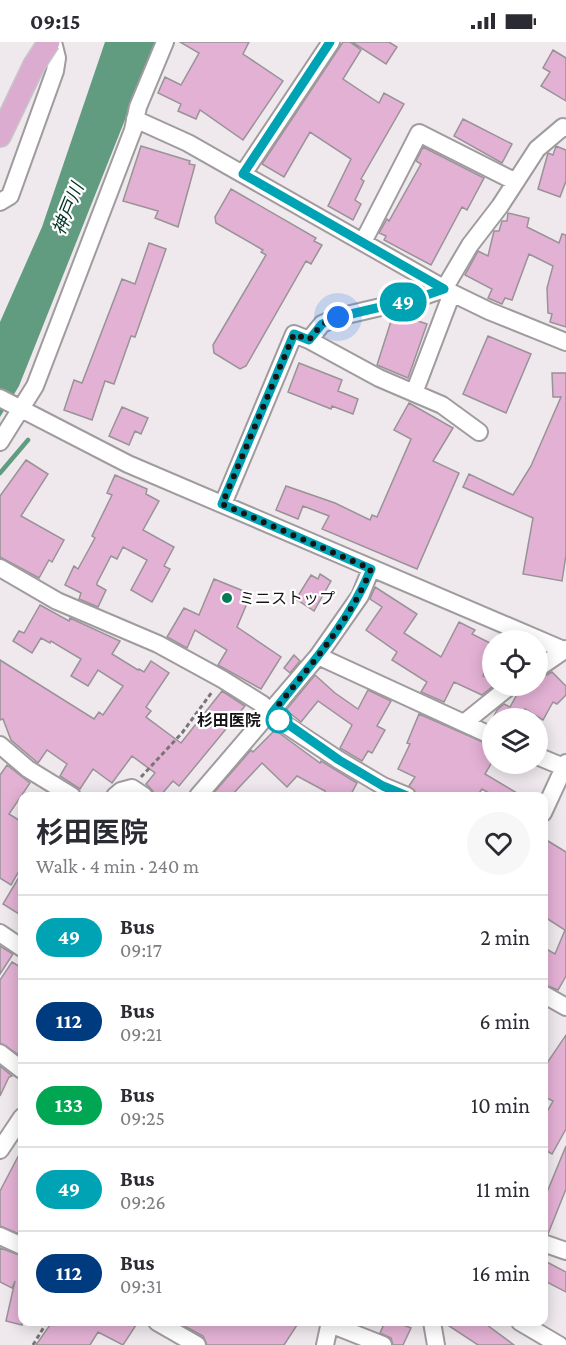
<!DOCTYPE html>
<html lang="en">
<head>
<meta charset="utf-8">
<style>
  :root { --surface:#fff; --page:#f7f7f7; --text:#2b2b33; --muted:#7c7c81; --line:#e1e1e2 }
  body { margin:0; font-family:"Crimson Pro","Noto Sans JP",serif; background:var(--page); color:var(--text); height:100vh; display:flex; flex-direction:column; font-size:22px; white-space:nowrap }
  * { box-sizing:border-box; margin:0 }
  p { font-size:20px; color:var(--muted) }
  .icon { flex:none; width:33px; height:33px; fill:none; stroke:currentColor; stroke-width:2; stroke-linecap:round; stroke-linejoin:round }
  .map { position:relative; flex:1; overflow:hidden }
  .details { position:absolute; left:18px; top:750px; width:530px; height:534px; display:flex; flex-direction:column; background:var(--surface); border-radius:12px; box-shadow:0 3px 15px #0003 }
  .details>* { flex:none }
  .badge { padding:0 12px; border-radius:20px; font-size:21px; line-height:39px }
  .fabs { position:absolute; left:482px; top:588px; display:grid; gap:12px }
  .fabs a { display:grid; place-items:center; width:66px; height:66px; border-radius:50%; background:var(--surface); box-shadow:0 3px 15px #0003; font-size:30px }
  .you { position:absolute; width:30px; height:30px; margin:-15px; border:4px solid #fff; border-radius:50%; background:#1a73e8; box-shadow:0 0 0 9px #1a73e833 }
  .map>.badge { position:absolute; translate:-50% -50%; box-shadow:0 0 0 3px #fff }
  .round { display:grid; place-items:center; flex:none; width:63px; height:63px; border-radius:32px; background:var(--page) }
  .headline { display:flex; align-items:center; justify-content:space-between; height:102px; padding:0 18px }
  h1 { font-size:28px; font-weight:700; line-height:45px }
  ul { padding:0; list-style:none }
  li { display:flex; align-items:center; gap:18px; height:84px; padding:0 18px; border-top:2px solid var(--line) }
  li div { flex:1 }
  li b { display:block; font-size:22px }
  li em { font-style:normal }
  li .badge { min-width:66px; font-weight:700; text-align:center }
  .status { display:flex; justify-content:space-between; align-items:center; height:42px; padding:0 30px; background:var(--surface); direction:ltr }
  .status svg { height:16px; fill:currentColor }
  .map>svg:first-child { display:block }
  .water { fill:#619b80 }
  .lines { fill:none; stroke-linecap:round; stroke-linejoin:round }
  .stream { stroke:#619b80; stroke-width:4.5 }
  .building { fill:#e3b1d4; stroke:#989397; stroke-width:1.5 }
  .minor-casing { stroke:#a09b9e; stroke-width:20 }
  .major-casing { stroke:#c7c6c7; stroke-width:24 }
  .path { stroke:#787477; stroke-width:3; stroke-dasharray:4.5 3; stroke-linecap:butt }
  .minor { stroke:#fff; stroke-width:16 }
  .major { stroke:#dcacd0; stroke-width:21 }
  .major-bridge-casing { stroke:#c7c6c7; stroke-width:24; stroke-linecap:butt }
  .major-bridge { stroke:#dcacd0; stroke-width:21 }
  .line-casing { stroke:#fff; stroke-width:14 }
  .line { stroke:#00a3b4; stroke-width:9 }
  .walk { stroke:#151314; stroke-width:6; stroke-dasharray:0 10.8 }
  .poi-dot { fill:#077a56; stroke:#fff; stroke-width:2 }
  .stop-dot { fill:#fff; stroke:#00a3b4; stroke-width:3 }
  .labels { text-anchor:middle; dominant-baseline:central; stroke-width:4.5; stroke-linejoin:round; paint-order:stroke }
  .poi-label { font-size:16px; fill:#151314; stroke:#fff; text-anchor:start }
  .stop-label { font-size:16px; font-weight:bold; fill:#151314; stroke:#fff; text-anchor:end }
  .water-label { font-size:18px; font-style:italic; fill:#003321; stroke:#fff }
</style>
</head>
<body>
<div class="status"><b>09:15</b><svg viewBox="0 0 49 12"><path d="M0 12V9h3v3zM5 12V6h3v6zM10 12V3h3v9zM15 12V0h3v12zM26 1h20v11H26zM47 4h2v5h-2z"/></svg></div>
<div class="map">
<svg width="566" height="1303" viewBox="0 0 566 1303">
  <rect width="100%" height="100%" fill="#efe9ed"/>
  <!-- water -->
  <path class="water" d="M105,0H156L19,344L0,375V280L42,185Z"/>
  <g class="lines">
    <!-- stream -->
    <path class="stream" d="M0,431L28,398"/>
  </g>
  <!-- building -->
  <path class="building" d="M180,0H249L243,12L283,39L243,98L200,68L196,77L178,69L181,62L158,51L165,35L181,43L199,11Z
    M343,0H350L361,8L343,37L379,61L384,51L404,62L361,137L364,139L355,158L361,162L353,178L328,164L351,117L310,90L284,135L262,122Z
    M352,0H389L397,5L386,22Z
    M553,8L566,16V59L541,44L550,30L543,26Z
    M463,77L512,102L502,121L454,94Z
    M141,104L190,119L189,122L195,123L178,185L155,176L158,169L123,159Z
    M556,104L566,108V139L560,155L538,147L548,111L553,113Z
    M423,105L484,136L467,168L462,165L431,223L384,198L386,194L379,191L387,177L389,179L421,122L416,119Z
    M231,147L316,196L314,199L322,203L311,222L306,219L246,324L240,327L214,311L213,303L266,213L261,210L263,208L216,181L215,175Z
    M508,171L529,176L527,185L559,201L562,192L566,193V285L550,280L552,272L548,271L547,246L553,224L529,212L512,258L505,256L502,262L488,256L492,247L465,233L478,209L488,214L494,189H499L502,179H507Z
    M149,201L166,207L135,295L131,294L114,342L105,339L92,378L64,368L74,338L82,341L122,237L135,242Z
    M397,272L427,282L408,336L377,323L393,273Z
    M488,294L531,312L506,371L463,352Z
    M299,321L342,338L338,349L358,357L353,372L332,364L331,367L288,350Z
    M552,331H566V513L562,539L523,532L533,476L463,445L469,432L513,453L531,424L561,355H553Z
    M409,361L453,386L433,419L459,431L417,527L322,487L329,474L303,464L298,477L276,468L286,444L335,461L370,478L372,473L377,475L411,397L394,388Z
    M122,365L148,376L141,392L135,389L129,403L109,394Z
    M26,418L48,432L21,474L64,498L52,520L49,518L39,536L0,515V454Z
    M115,433L147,447L146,452L159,459L143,488L174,505L164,524L170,527L152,560L131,548L147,518L123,505L117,517L111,514L97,541V543L106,548L98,565L79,557L81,551L65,543L74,524L78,527L95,496L92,494L112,453L107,451Z
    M320,532L331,539L314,569L296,557L311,533L318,537Z
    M214,537L251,552L237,585L281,615L261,647L218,623L227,608L195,588L187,606L167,595L184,566L199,573Z
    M375,545L417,572L404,591L441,615L459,580L475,588L472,592L492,602V616L483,634L492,638V645L482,653L454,640L444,660L421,650L427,640L392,618L397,610L366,588L382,565L370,557Z
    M40,563L69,579L70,576L120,599L112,612L138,628L139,627L144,630L151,619L169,631L146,665L151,669L146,675L181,701L222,649L245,664L179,744L173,739L160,754H154L153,749L146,742L155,731L132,714L112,741L93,727L80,747L60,734L67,722L47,708L38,721L11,698L3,677L0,678V618L94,677L99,670L103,673L123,644L98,628L88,644L71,634L81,617L51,599L50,601L41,596L32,611L13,599L19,589L24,591Z
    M294,613L300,619L290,631L284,626Z
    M552,630L566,644V653L557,662L553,660L543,678L525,667L523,670L537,676H493L497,668L504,662L510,665L521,645L525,648L531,644H537V638Z
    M315,633L335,651L358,667L368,648L391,659L377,684L385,688L372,711L368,709L362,719L340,706L352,683L318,659L301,680L286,668Z
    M419,672L492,704V720L485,732L522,754H494L482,747L477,754L417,752L409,744L415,735L398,727L410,702L407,701Z
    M275,688L320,721L321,719L357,741L350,754H325V749L297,734L287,745L262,721L231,754H211L251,708L253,710Z
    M7,723L30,741L9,772L22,780V824L11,843L0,836V733Z
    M543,796L566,810V934L558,948L543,942V905L555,912L565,888L543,874Z
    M22,830V874L3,862Z
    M0,904L13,912L0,932Z
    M12,920L22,926V1015L0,1001V938Z
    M566,993V1087L552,1112L543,1107V1077L553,1059L543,1054V1027Z
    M0,1024L12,1034L9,1035L0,1054Z
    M566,1104V1147L548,1192L543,1191V1160Z
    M22,1107V1193L0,1184V1149Z
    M0,1206L22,1214L19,1231L22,1232V1283L6,1279L15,1239L12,1246L0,1240Z
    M543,1218L566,1230V1250L543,1238Z
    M52,1280H138L123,1303L98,1290L90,1303H36Z
    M177,1280H299L284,1303H207L203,1294Z
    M385,1280H396L411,1286L403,1303H393L391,1296L380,1291Z
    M443,1280H483L514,1303H478Z"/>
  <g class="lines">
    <defs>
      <path id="minor" d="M135,77L188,101L452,251L489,269L566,300
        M243,132L331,0
        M0,160L10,154L55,29L57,16L54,4L46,0
        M363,200L419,91L514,139
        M309,298L379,336L442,363L479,390
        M414,351L452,251
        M0,356L128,422L566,609
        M0,400L35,344L133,88L138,65L165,0
        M223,462L294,292L309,298L322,282L338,275L415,257L444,247L470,203L500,164L537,107L563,85L566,86
        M0,526L57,559L158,602L222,637L262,662L280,679L339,718L383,744L407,754
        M318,614L492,694
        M537,627L566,607
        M464,681L510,644
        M0,703L28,727L72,754
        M537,714L566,726
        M115,754L121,749L132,746L144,754
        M198,754L318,614L360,554L371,527
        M543,771L566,721
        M0,891L22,906
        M543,952L566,965
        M0,1011L22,1028
        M0,1108L22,1075
        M0,1194L22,1204
        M543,1201L566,1209
        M157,1280L197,1303
        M432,1280L436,1303
        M520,1280L559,1303
        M330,1282L383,1303
        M325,1303L330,1280"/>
      <path id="major" d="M0,94L34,23"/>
    </defs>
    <!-- minor casing -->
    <use href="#minor" class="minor-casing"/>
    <!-- major casing -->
    <use href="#major" class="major-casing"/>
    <!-- path -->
    <path class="path" d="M141,735L182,691L212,650
      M33,1303L47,1280"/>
    <!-- minor -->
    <use href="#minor" class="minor"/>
    <!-- major -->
    <use href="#major" class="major"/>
    <defs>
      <path id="major-bridge" d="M34,23L49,0"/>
    </defs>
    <!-- major-bridge casing -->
    <use href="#major-bridge" class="major-bridge-casing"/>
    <!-- major-bridge -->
    <use href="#major-bridge" class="major-bridge"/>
  </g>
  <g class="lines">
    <defs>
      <path id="line" d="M330,0L243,132L444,247L415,257L338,275L322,282L309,298L294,292L222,462L371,527C349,581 308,626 272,671L339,718L383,744L407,754"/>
    </defs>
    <!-- line casing -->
    <use href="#line" class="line-casing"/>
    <!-- line -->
    <use href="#line" class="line"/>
    <!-- walk -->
    <path class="walk" d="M279,678L272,671C308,626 349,581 371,527L222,462L294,292L309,298L322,282L338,275"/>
  </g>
  <!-- markers -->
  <circle class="poi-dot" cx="227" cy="556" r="6"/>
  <circle class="stop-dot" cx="279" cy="678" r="12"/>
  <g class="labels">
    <!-- poi labels -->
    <g class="poi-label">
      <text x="239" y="556">ミニストップ</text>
    </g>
    <!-- stop labels -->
    <g class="stop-label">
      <text x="261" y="678">杉田医院</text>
    </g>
    <!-- water labels -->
    <g class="water-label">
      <text transform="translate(68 167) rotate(-68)">神戸川</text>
    </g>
  </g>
</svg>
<div class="fabs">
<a><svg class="icon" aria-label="locate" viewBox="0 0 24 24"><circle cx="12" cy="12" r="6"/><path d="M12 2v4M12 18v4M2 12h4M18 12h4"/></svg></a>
<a><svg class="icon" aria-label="layers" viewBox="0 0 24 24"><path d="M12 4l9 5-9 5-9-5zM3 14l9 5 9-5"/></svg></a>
</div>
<div class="you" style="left:338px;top:275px"></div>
<b class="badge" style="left:403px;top:260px;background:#00a3b4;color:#fff">49</b>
<section class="details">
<div class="headline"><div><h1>杉田医院</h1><p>Walk · 4 min · 240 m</p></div><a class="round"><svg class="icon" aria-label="heart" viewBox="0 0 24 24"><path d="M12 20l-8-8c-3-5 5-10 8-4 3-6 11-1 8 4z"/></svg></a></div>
<ul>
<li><span class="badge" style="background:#00a3b4;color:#fff">49</span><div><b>Bus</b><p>09:17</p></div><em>2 min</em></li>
<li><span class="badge" style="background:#003b80;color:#fff">112</span><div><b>Bus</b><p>09:21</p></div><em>6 min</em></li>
<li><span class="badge" style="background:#00a651;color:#fff">133</span><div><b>Bus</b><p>09:25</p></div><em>10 min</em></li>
<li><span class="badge" style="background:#00a3b4;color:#fff">49</span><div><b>Bus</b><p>09:26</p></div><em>11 min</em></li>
<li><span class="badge" style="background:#003b80;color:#fff">112</span><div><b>Bus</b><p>09:31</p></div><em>16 min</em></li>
</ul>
</section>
</div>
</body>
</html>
